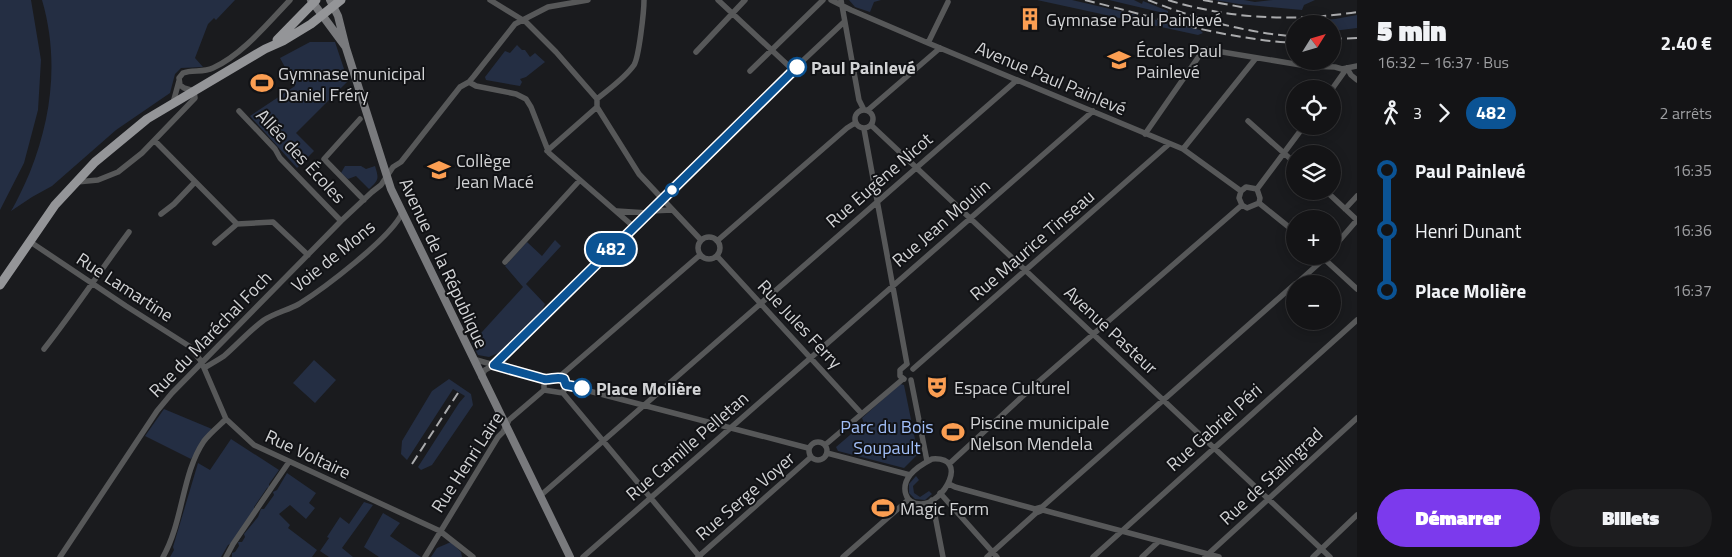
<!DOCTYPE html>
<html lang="fr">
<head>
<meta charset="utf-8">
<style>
  :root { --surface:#141416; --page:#1d1d1f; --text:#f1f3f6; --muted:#9d9ea1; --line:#333335; --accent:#7c3aed }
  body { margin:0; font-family:"Titillium Web",sans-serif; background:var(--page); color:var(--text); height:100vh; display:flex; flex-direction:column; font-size:19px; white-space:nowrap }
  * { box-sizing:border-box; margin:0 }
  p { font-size:16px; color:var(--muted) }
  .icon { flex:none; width:28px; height:28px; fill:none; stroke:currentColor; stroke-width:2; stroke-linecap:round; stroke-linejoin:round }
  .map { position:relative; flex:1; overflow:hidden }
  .details { display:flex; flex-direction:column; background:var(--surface); width:375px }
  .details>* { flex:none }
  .badge { padding:0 10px; border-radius:16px; font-size:18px; line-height:32px }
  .needle { width:32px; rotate:53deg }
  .controls { position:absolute; left:1286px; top:15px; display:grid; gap:10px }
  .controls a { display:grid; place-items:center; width:55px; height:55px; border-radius:50%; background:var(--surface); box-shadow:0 2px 12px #0003,0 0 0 1px var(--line); font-size:25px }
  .map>.badge { position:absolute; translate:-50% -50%; box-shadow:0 0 0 2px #fff }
  .legs { display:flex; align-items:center; gap:8px; height:55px; padding:0 20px; font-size:16px }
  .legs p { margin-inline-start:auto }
  .head { display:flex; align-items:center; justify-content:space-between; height:85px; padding:0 20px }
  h1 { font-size:28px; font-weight:800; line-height:38px }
  .action { display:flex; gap:10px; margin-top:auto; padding:10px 20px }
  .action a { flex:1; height:58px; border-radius:30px; background:var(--accent); color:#fff; font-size:20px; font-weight:800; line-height:58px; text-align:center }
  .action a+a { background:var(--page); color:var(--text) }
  ul { padding:0 20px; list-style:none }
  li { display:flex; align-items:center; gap:18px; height:60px; font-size:19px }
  li i { display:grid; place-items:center; width:8px; height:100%; margin:0 6px; background:currentColor }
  li i::after { content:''; width:12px; height:12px; margin:-6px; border:4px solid; border-radius:50%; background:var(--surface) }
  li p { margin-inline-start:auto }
  li:first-child i { background:linear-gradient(#0000 50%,currentColor 0) }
  li:last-child i { background:linear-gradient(currentColor 50%,#0000 0) }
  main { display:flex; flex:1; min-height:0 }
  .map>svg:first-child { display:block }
  .green { fill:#242e43 }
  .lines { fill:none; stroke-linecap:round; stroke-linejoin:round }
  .minor { stroke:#575859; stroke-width:5.5 }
  .secondary { stroke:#797a7d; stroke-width:8 }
  .primary { stroke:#949598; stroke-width:9 }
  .rail { stroke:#aaabad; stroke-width:2; stroke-dasharray:10 5; stroke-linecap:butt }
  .line-1-casing { stroke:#fff; stroke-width:11 }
  .line-1 { stroke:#0b5394; stroke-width:8 }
  .stop-1-dot { fill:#fff; stroke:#0b5394; stroke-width:2.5 }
  .labels { text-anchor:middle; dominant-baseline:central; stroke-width:4; stroke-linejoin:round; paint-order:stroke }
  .poi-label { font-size:18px; fill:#d2d3d5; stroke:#111215; text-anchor:start }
  .stop-label { font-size:18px; font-weight:bold; fill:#d2d3d5; stroke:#111215; text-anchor:start }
  .street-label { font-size:18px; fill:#d2d3d5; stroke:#111215 }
  .park-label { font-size:18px; fill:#a2bff8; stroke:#111215 }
</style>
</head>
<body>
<main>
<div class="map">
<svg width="1357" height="557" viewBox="0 0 1357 557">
  <rect width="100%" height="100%" fill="#1a1b1e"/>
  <!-- green -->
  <path class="green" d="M0,0H31L41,60L38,110L24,163L0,210Z
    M42,0H235L216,20L214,18L208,24L195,58L203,67L181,68L175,74L170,93L116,130L52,186L32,197L11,211C16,203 25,184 30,172C52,117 59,58 42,0Z
    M849,0H881L874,2L870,12L855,7Z
    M1037,0H1072L1200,30L1203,33L1198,35Z
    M1109,0H1134L1142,4L1143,1L1168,11V14Z
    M1215,0H1244L1255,2L1273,0H1315L1304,5L1302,10L1239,4Z
    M1357,15V28L1333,31L1332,24H1302L1300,22L1335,19Z
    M310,42H335L348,81L296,133L314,151L297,168L250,116L295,86L280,58Z
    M517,45L522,50H525L530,57L535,53L545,62L526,77L520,79L522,82L520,86L486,80L485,77L505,51L510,53Z
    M345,166H361L366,169L375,166C379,179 379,180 369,189L356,176L348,179L341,173Z
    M555,240L561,246L526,284L545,304L542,310L498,353L489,357L478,355L472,343L523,287L505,266L527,242L542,256Z
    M314,360L336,380L315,403L293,383Z
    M449,379L471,394L473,405L432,465L421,470L418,467L459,403L465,396L453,389L407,460L401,454L402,441L432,391Z
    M900,384L904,385L918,454L904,468L838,451L836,447L864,423L862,418Z
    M164,409L212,429L191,459L145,436Z
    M231,439L279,470L269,484V487L267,488L254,507V511L230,544L228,545L221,557H170L174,550L173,547L198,463L210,470Z
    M287,473L316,493L309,503L315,508L306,519L290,505L279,514L290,525L288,528L317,550L312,557H232V553L235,552L239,546L238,542H242L245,537L244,534L258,517L261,509H264L274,495L273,492L277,490Z
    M916,476L919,480L913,486L914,493L920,497L929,491L932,494L925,500L915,499L909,493V484Z
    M364,502L373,505L342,548L353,557H329L320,551L329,538L327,537L340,517L349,524Z
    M383,513L400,523L390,536L421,557H379L364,547Z
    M451,542L461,552L462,557H431L437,548Z"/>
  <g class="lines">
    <!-- minor -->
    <path class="minor" d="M490,0L526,22L556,52L597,99
      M718,0L793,70
      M831,0L851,10L928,43L1183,149L1241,191
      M841,0L859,100L864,110
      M928,43L948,2
      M696,52L745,0
      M1347,68L1351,75L1357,80
      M750,71L823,0
      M469,82L476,86L516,94L526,99L531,107L549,153L634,227
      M1332,89L1347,68
      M597,99V107L639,174L701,240
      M597,99C609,89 625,78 634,65C639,57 644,11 644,0
      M173,103L179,81
      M855 119a9 9 0 1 1 18 0a9 9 0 1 1-18 0Z
      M868,110L940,48
      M239,111L275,149L280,158L341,221
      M360,119L324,159L364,200
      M1248,121L1295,163
      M871,125L1330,557
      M864,129L907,364
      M1145,134L1204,49L1307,66L1335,67L1342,69L1357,66
      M155,141L237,224L273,222L308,255
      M1183,149L1256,58
      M547,151L597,107
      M77,182L98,180L118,172L142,153L195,98L194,91L184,88L180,85L179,78L183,73C192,69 203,73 213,68C242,55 268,23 290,0
      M1257,189L1304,126
      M1257,189L1246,187L1241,191L1239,198L1242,205L1247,208L1259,203
      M1257,189L1260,198L1259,203
      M1326,191L1357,220
      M1259,203L1295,232
      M1345,209L1357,196
      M617,211L648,213
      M650,211L672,210
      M161,214L174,204L195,182
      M698 248a11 11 0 1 1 22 0a11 11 0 1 1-22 0Z
      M29,241L126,306L189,346L201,361L226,419L254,445L440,531L473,557
      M717,241L847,128L855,123
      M215,243L237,224
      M1332,249L1357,220
      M717,256L861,413
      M1321,256L1357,289
      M505,262L580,180
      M1296,284L1325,258
      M44,349C74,311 100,271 129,232
      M473,359L544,379
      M204,368C211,364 218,360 224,356C238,344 249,331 264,320C275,313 288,310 299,304C323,289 391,238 402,213
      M913,369L1169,144
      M481,377L485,370L494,365L793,70L844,22
      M559,377L700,255
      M559,377L564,379L566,385L563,393L544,390V379H549Z
      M904,379L900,376V370L907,364
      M911,380L927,461
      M566,385L808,448
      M563,393L700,557
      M809 451a9 9 0 1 1 18 0a9 9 0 1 1-18 0Z
      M825,445L903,379
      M827,453L910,475
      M932,459C970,456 944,504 921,504C904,504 901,487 910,475C915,469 924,463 932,459Z
      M949,464L1037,383L1242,205
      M949,484L955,487L1035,509L1042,507L1043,510L1036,513L1035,509
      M940,493L997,557
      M540,496L1017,80
      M932,500L943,557
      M1042,507L1295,284
      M1043,510L1219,557
      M60,557L157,411L172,393L341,221L372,192L381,185L393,167L401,162L460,87L469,82L474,76L515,24L548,7L588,0
      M163,557C183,522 182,473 204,441C210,433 219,426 226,419
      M226,557L233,544L289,462
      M425,557L498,437L503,432L509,420L544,390
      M583,557L1093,111
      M698,557L811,457
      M843,557L908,500
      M987,557L1036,513
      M1093,557L1357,320
      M1142,557L1158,542
      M1205,557L1357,418
      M1313,557L1357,515"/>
    <!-- secondary -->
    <path class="secondary" d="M311,0L345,46
      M330,0L338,16L346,48L391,189L570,557"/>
    <!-- primary -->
    <path class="primary" d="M277,40L316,0
      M0,285L55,205L95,162L147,119L265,49L283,41L311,24L341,0"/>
    <!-- rail -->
    <path class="rail" d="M1085,0C1154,17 1224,39 1295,43
      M1148,0C1193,18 1240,31 1288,36
      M1168,0C1229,19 1294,22 1357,12
      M1203,0L1247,8
      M1332,39L1357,38
      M412,464L458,393"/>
  </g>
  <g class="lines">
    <defs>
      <path id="line-1" d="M582,388L566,385L564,379C557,376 551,380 544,379L494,365L797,67"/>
    </defs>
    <!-- line-1 casing -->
    <use href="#line-1" class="line-1-casing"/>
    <!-- line-1 -->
    <use href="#line-1" class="line-1"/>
  </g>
  <!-- icons -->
  <defs>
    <symbol id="building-bare" viewBox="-9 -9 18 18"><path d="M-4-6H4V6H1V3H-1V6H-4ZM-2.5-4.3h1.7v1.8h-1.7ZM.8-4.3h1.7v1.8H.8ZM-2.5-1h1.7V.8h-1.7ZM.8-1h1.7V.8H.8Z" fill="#fb9e52" stroke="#111215" stroke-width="2.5" paint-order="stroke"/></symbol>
    <symbol id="school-bare" viewBox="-9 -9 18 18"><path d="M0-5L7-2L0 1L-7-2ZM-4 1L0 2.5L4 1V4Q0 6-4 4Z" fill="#fb9e52" stroke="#111215" stroke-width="2.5" paint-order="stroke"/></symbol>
    <symbol id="stadium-bare" viewBox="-9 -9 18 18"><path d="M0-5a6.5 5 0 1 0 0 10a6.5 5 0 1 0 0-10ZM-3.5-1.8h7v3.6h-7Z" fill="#fb9e52" stroke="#111215" stroke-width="2.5" paint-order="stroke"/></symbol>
    <symbol id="theatre-bare" viewBox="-9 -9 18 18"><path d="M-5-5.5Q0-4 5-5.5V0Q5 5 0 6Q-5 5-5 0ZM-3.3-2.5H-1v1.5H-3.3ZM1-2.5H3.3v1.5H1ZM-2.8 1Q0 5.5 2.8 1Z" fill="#fb9e52" stroke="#111215" stroke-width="2.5" paint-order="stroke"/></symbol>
  </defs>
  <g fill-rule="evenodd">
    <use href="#building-bare" x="1014" y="3" width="32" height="32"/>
    <use href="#school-bare" x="1103" y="44" width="32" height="32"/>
    <use href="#stadium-bare" x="246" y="67" width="32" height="32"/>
    <use href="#school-bare" x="423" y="154" width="32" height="32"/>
    <use href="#theatre-bare" x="921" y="371" width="32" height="32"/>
    <use href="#stadium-bare" x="937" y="416" width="32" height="32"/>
    <use href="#stadium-bare" x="867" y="492" width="32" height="32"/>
  </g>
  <!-- markers -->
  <g class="stop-1-dot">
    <circle cx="797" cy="67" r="9"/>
    <circle cx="672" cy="190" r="6"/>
    <circle cx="582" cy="388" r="9"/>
  </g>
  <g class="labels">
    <!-- poi labels -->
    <g class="poi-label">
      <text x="1046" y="19">Gymnase Paul Painlevé</text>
      <text x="1136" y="50">Écoles Paul<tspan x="1136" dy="21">Painlevé</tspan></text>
      <text x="278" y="73">Gymnase municipal<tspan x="278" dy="21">Daniel Fréry</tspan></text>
      <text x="456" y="160">Collège<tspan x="456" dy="21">Jean Macé</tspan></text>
      <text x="954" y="387">Espace Culturel</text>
      <text x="970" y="422">Piscine municipale<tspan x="970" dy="21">Nelson Mendela</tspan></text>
      <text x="900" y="508">Magic Form</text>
    </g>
    <!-- stop labels -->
    <g class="stop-label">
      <text x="811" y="67">Paul Painlevé</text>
      <text x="596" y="388">Place Molière</text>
    </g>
    <!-- street labels -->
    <g class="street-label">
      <text transform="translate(1051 78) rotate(23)">Avenue Paul Painlevé</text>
      <text transform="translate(301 156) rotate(47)">Allée des Écoles</text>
      <text transform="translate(879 180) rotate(-41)">Rue Eugène Nicot</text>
      <text transform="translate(941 223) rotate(-41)">Rue Jean Moulin</text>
      <text transform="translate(1032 245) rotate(-41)">Rue Maurice Tinseau</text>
      <text transform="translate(333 256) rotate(-39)">Voie de Mons</text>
      <text transform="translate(444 263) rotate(65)">Avenue de la République</text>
      <text transform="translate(125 287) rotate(33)">Rue Lamartine</text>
      <text transform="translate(800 324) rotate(47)">Rue Jules Ferry</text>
      <text transform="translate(1111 330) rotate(43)">Avenue Pasteur</text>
      <text transform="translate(210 334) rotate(-46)">Rue du Maréchal Foch</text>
      <text transform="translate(1214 427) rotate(-42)">Rue Gabriel Péri</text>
      <text transform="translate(687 446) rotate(-41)">Rue Camille Pelletan</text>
      <text transform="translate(308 454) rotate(25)">Rue Voltaire</text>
      <text transform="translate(467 462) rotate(-57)">Rue Henri Laire</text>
      <text transform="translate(1271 476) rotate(-43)">Rue de Stalingrad</text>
      <text transform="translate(745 496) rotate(-41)">Rue Serge Voyer</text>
    </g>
    <!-- park labels -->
    <g class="park-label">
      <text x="887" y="426">Parc du Bois<tspan x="887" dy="21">Soupault</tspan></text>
    </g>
  </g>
</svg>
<div class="controls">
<a><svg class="needle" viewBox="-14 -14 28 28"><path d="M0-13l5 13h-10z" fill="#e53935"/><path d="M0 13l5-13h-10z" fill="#9d9ea1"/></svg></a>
<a><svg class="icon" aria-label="locate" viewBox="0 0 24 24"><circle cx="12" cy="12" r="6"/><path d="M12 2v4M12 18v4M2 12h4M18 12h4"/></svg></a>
<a><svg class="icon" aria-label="layers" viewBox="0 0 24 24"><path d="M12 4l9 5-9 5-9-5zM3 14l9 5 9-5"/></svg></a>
<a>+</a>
<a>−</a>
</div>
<b class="badge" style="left:611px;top:249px;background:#0b5394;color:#fff">482</b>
</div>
<section class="details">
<div class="head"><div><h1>5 min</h1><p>16:32 – 16:37 · Bus</p></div><b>2.40 €</b></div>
<div class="legs"><svg class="icon" aria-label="walk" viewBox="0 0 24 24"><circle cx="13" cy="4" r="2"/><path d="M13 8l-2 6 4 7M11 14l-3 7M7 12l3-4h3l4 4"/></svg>3<svg class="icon" aria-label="forward" viewBox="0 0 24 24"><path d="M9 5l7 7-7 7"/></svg><b class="badge" style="background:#0b5394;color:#fff">482</b><p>2 arrêts</p></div>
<ul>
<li><i style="color:#0b5394"></i><b>Paul Painlevé</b><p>16:35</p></li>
<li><i style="color:#0b5394"></i><span>Henri Dunant</span><p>16:36</p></li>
<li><i style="color:#0b5394"></i><b>Place Molière</b><p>16:37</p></li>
</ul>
<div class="action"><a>Démarrer</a><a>Billets</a></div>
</section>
</main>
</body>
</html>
